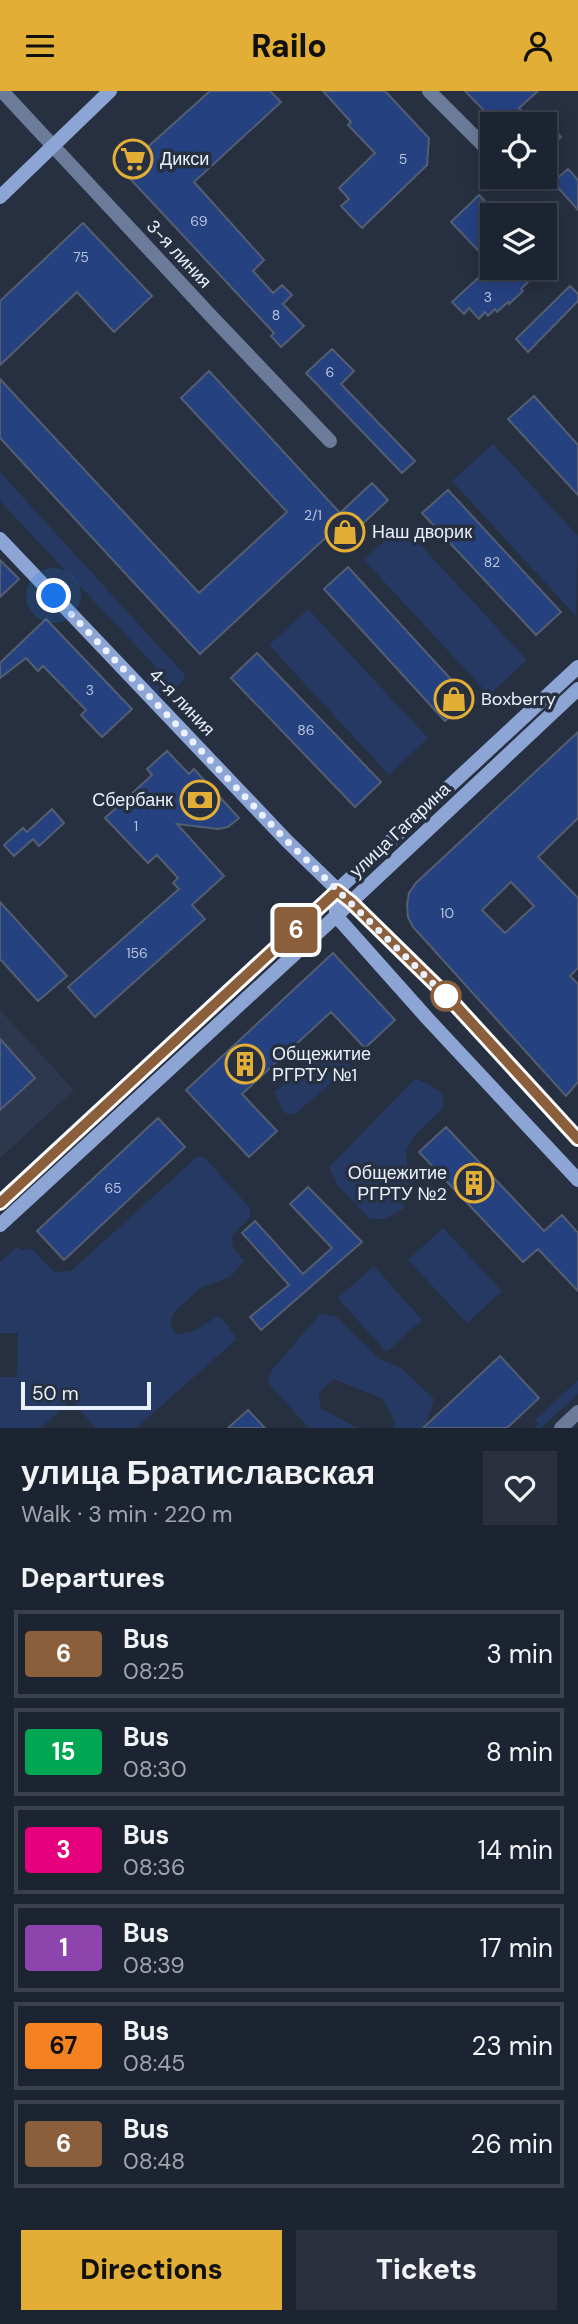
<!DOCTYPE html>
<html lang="en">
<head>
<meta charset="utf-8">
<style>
  :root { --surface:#1d2431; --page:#2a303d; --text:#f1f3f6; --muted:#a0a4ab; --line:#3b414d; --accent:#e3ae35 }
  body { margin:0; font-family:"DM Sans",sans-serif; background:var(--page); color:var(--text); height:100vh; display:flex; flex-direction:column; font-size:26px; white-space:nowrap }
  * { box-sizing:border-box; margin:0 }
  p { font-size:23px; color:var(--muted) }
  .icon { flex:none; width:38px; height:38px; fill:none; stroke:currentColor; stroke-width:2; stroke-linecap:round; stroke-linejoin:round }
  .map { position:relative; height:1337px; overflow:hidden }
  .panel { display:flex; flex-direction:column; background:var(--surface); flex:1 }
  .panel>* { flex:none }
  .badge { padding:0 14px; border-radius:5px; font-size:24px; line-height:46px }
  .controls { position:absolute; left:480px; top:21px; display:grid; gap:14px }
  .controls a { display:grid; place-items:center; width:77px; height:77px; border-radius:0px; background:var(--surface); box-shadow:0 4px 18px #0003,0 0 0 2px var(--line); font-size:35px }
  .scale { position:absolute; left:21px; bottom:18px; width:130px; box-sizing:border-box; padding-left:7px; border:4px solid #eaf0fc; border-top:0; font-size:19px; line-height:24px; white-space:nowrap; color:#eaf0fc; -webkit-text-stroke:5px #273041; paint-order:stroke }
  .you { position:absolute; width:35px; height:35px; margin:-18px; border:5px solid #fff; border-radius:50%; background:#1a73e8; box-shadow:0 0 0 10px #1a73e833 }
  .map>.badge { position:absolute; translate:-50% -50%; box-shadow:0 0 0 4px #fff }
  h2 { padding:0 21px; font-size:26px; line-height:63px }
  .round { display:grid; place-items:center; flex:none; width:74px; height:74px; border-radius:0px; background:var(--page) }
  .summary { display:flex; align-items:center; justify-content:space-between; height:119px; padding:0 21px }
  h1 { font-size:33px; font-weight:800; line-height:52px }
  .action { display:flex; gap:14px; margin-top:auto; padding:14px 21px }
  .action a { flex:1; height:80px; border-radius:0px; background:var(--accent); color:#111; font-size:28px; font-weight:800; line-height:80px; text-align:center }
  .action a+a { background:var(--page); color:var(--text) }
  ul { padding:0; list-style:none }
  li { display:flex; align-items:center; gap:21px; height:88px; margin:0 14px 10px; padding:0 7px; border:4px solid var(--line); border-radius:0px }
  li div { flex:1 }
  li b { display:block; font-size:26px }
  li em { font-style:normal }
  li .badge { min-width:77px; font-weight:700; text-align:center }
  header { display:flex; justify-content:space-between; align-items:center; height:91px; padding:0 21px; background:var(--accent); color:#111; font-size:32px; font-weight:800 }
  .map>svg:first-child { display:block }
  .built { fill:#2d384f }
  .green { fill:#263962 }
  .building { fill:#254180; stroke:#545e71; stroke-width:2; fill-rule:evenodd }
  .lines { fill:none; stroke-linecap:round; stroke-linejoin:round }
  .street { stroke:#6c7b99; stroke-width:14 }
  .secondary { stroke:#8da5d5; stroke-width:14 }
  .line-casing { stroke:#fff; stroke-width:16 }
  .line { stroke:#8b5e3c; stroke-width:10 }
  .walk { stroke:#eaf0fc; stroke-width:7; stroke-dasharray:0 12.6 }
  .stop-dot { fill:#fff; stroke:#8b5e3c; stroke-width:3.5 }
  .labels { text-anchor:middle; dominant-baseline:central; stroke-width:7; stroke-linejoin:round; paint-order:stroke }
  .number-label { font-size:14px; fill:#b9c4dd }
  .poi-label { font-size:18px; fill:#eaf0fc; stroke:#273041; text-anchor:start }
  .street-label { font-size:18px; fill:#eaf0fc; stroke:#273041 }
</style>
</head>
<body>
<header><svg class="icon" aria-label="menu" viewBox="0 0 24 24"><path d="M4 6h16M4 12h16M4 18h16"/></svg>Railo<svg class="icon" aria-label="person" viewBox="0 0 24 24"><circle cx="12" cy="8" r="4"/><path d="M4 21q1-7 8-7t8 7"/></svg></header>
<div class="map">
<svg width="578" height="1337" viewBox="0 0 578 1337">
  <rect width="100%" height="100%" fill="#273041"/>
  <!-- built -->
  <path class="built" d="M0,919L74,999L0,1067Z"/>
  <!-- green -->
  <path class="green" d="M493,353L578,445L576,525L452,390Z
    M0,381L184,583L185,588L167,605L158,604L147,591L148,584L156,576L0,410Z
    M402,434L527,569L489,604L364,469Z
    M308,518L428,647L389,684L269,554Z
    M325,954L346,959L351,967L348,978L295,1023L284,1022L275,1001Z
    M415,988L427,992L443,1003V1017L413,1046L406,1061L409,1099L403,1118L385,1128H370L338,1095L329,1076Z
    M198,1065L206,1068L249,1116L250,1126L232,1145L233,1156L244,1170L230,1186L200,1197L175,1220L170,1232L176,1244L194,1240L218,1225L229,1236L237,1248L136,1337H96L71,1309L41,1337H0V1286H17L18,1242H0V1171L17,1156L21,1159L32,1158L54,1181L71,1180Z
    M443,1137L502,1200L467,1232L408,1169Z
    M374,1175L422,1229L386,1261L338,1207Z
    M320,1223L335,1225L381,1269L401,1277L434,1308L426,1334L428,1337H394L395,1332L383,1308L334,1288L319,1302L320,1317L357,1337H309L268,1292L271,1280Z
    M578,1289V1303L541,1337H534L538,1333L535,1329Z"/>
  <!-- building -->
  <path class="building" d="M210,0H270L281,11L194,91L264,169L253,180L273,202L282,194L292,204L283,213L304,235L281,256L271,245L274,242L122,79Z
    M323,0H385L429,47L427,74L362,137L341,115L349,108L339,97L375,62L348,34L351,31Z
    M465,0H538L519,17L527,25L518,33H497Z
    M544,27L561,46L544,62Z
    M568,78L578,89V119L553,91Z
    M479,104L492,118V174L451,131Z
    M83,132L152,205L114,241L77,201L0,274V210Z
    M489,177H537L528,185L531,188L521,198L523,200L509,213L508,211L497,221L495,218L488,225L485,221L479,228L469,217L464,223L452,211Z
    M570,195L578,203V210L528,261L516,248Z
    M332,258L354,280L341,293L415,370L402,382L306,282Z
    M209,280L340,422L372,392L388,409L358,437L356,435L343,447L335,438L200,563L0,347V288L199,502L287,421L181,307Z
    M534,305L578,354V404L508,328Z
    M448,399L561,521L536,544L422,422Z
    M0,469L19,488L0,506Z
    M348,476L469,608L445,630L324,498Z
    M46,528L132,618L102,646L81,624L86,619L43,575L38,580L26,567L0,587V572Z
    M257,562L381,691L355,716L231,587Z
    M578,641V727L538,766L578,807V877L570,885L578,893V991L566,1005L413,836L408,826L407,814L409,802L416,792ZM511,791L534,815L505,842L482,819Z
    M167,660L189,683L194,678L239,727L228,736L218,738L177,733L224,785L192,814L205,828L95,926L68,896L179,798L173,792L178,787L157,764L148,772L105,727L152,684L147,678Z
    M52,718L64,732L39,755L33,748L14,765L4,754L23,737L27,741Z
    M0,811L67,885L38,910L0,868Z
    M333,862L395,929L365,957L331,921L242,1003L277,1040L249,1066L186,999Z
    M0,948L35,987L0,1019Z
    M158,1027L185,1056L64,1169L37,1140Z
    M446,1036L544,1140L562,1124L578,1142V1200L538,1158L523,1171L419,1061Z
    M308,1096L362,1151L261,1239L250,1226L289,1194L242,1142L255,1130L303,1183L332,1157L290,1113Z
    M500,1265L539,1307L507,1337H423Z
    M248,1319L265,1337H228Z"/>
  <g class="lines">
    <!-- street -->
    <path class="street" d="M2,0L212,226L330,350
      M429,0L492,63
      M561,1337L578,1321"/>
    <!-- secondary -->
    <path class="secondary" d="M0,106L110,0
      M0,448L287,750L447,905L578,1048
      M336,816V825L346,836L427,927L578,1089
      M0,1112L578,576
      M0,1134L336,825L578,598"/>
  </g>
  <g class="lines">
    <defs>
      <path id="line" d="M0,1112L337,800L351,811L447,905L578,1048"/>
    </defs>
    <!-- line casing -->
    <use href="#line" class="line-casing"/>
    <!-- line -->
    <use href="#line" class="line"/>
    <!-- walk -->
    <path class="walk" d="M54,505L287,750L446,905"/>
  </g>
  <!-- icons -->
  <defs>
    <symbol id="supermarket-ring" viewBox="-11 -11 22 22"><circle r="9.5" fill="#273041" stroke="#e3ae35" stroke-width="1.5"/><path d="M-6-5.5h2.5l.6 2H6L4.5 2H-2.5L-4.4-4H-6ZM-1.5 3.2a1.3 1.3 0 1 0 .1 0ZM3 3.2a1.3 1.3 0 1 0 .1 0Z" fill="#e3ae35"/></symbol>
    <symbol id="shop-ring" viewBox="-11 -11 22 22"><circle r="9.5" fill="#273041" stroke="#e3ae35" stroke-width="1.5"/><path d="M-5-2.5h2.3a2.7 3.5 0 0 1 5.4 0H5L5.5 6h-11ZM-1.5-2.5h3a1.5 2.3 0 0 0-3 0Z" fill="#e3ae35"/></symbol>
    <symbol id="bank-ring" viewBox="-11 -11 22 22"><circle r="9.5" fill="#273041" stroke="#e3ae35" stroke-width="1.5"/><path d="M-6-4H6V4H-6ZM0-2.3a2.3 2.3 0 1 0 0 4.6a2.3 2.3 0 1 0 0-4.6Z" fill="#e3ae35"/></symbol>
    <symbol id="building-ring" viewBox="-11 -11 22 22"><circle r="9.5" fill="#273041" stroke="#e3ae35" stroke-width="1.5"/><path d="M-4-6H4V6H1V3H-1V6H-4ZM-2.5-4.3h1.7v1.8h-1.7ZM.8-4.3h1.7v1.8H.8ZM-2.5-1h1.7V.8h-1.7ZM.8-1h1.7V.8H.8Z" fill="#e3ae35"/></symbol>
  </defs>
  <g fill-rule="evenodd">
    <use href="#supermarket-ring" x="111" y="46" width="44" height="44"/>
    <use href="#shop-ring" x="323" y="419" width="44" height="44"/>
    <use href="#shop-ring" x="432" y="586" width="44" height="44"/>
    <use href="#bank-ring" x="178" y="687" width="44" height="44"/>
    <use href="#building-ring" x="223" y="951" width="44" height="44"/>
    <use href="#building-ring" x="452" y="1070" width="44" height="44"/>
  </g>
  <!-- markers -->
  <circle class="stop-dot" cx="446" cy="905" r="14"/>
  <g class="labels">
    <!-- number labels -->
    <g class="number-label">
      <text x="403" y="68">5</text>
      <text x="199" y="130">69</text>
      <text x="81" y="166">75</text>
      <text x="488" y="206">3</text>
      <text x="276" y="224">8</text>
      <text x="330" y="281">6</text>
      <text x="313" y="424">2/1</text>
      <text x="492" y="471">82</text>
      <text x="90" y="599">3</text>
      <text x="306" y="639">86</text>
      <text x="136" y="735">1</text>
      <text x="447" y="822">10</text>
      <text x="137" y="862">156</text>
      <text x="113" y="1097">65</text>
    </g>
    <!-- poi labels -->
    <g class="poi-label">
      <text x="160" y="68">Дикси</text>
      <text x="372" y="441">Наш дворик</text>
      <text x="481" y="608">Boxberry</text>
      <text x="173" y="709" text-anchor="end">Сбербанк</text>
      <text x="272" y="963">Общежитие<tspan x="272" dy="21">РГРТУ №1</tspan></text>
      <text x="447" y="1082" text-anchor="end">Общежитие<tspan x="447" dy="21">РГРТУ №2</tspan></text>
    </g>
    <!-- street labels -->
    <g class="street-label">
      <text transform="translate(179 163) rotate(47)">3-я линия</text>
      <text transform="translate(182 611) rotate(46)">4-я линия</text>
      <text transform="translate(400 739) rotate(-43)">улица Гагарина</text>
    </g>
  </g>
</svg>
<div class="controls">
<a><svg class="icon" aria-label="locate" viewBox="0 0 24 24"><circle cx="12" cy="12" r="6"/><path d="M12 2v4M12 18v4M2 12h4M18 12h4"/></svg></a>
<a><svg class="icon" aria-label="layers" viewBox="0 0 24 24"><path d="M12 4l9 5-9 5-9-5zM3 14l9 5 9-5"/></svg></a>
</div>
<div class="scale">50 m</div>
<div class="you" style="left:54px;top:505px"></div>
<b class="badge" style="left:296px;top:839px;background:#8b5e3c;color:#fff">6</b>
</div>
<section class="panel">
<div class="summary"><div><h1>улица Братиславская</h1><p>Walk · 3 min · 220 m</p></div><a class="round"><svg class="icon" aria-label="heart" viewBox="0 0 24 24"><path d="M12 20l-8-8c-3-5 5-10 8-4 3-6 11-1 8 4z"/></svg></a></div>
<h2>Departures</h2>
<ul>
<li><span class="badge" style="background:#8b5e3c;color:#fff">6</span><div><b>Bus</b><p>08:25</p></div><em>3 min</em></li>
<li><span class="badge" style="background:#00a651;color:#fff">15</span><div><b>Bus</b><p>08:30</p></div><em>8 min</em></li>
<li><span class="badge" style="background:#e6007e;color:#fff">3</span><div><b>Bus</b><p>08:36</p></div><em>14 min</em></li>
<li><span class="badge" style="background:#8e44ad;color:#fff">1</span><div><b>Bus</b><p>08:39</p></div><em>17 min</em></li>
<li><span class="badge" style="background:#f58220;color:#111">67</span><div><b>Bus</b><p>08:45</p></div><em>23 min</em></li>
<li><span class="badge" style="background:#8b5e3c;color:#fff">6</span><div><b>Bus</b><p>08:48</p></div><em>26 min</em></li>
</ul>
<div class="action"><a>Directions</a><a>Tickets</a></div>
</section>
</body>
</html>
